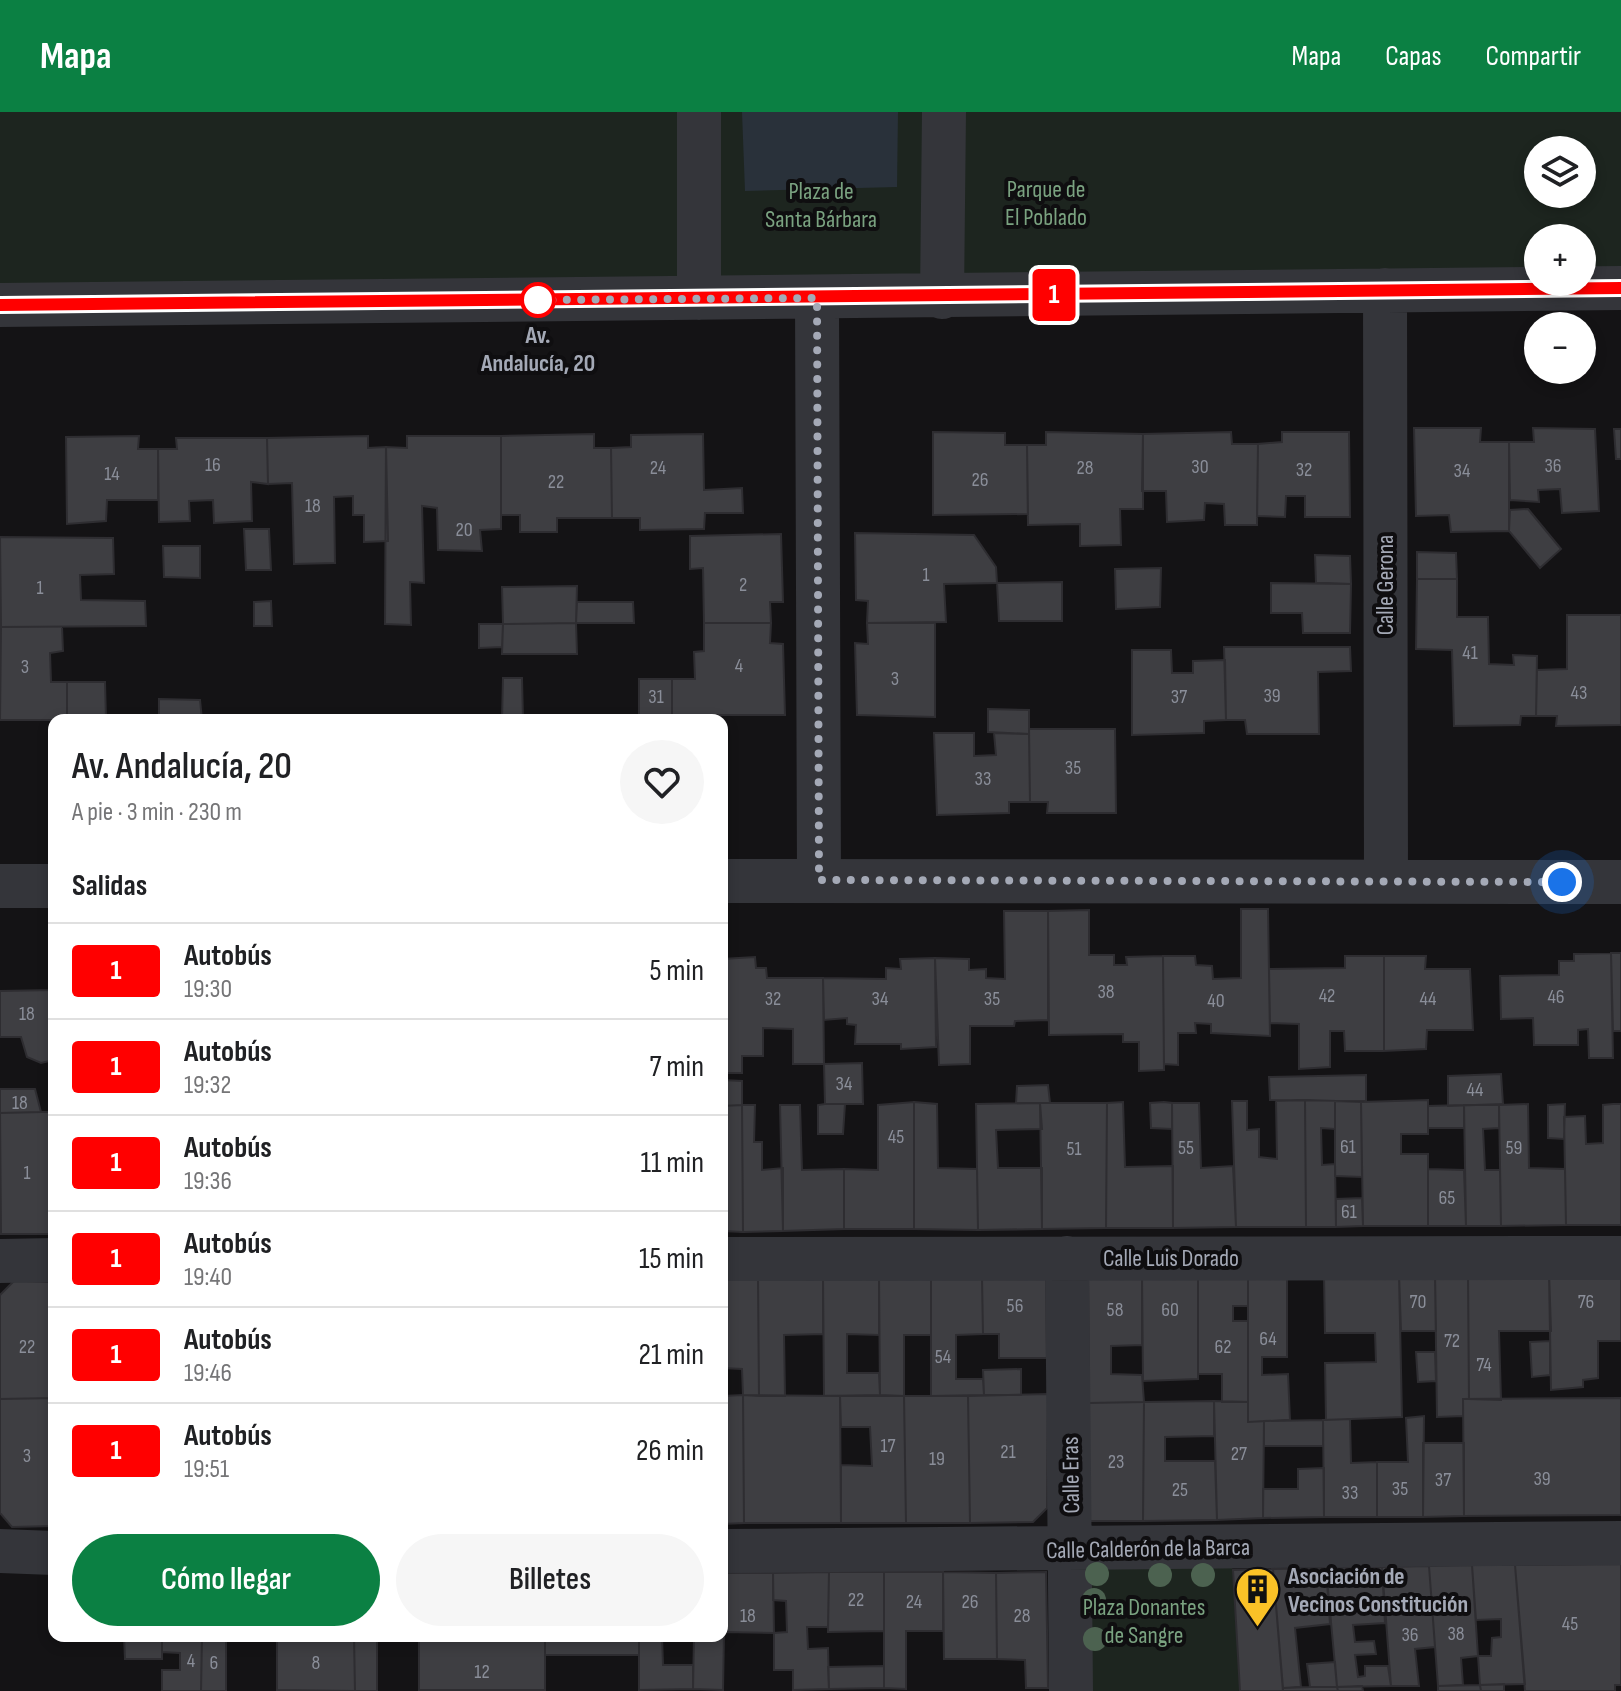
<!DOCTYPE html>
<html lang="es">
<head>
<meta charset="utf-8">
<style>
  :root { --surface:#fff; --page:#f6f6f6; --text:#202124; --muted:#757577; --line:#e0e0e0; --accent:#0b8043 }
  body { margin:0; font-family:"Sofia Sans Condensed",sans-serif; background:var(--page); color:var(--text); height:100vh; display:flex; flex-direction:column; font-size:30px; white-space:nowrap }
  * { box-sizing:border-box; margin:0 }
  p { font-size:26px; color:var(--muted) }
  .icon { flex:none; width:44px; height:44px; fill:none; stroke:currentColor; stroke-width:2; stroke-linecap:round; stroke-linejoin:round }
  .map { position:relative; flex:1; overflow:hidden }
  .sheet { position:absolute; left:48px; top:602px; width:680px; height:928px; display:flex; flex-direction:column; background:var(--surface); border-radius:16px; box-shadow:0 4px 12px #0003 }
  .sheet>* { flex:none }
  .badge { padding:0 16px; border-radius:6px; font-size:28px; line-height:52px }
  .controls { position:absolute; left:1524px; top:24px; display:grid; gap:16px }
  .controls a { display:grid; place-items:center; width:72px; height:72px; border-radius:50%; background:var(--surface); box-shadow:0 4px 12px #0003; font-size:40px }
  .you { position:absolute; width:40px; height:40px; margin:-20px; border:6px solid #fff; border-radius:50%; background:#1a73e8; box-shadow:0 0 0 12px #1a73e833 }
  .map>.badge { position:absolute; translate:-50% -50%; box-shadow:0 0 0 4px #fff }
  h2 { padding:0 24px; font-size:30px; line-height:72px }
  .round { display:grid; place-items:center; flex:none; width:84px; height:84px; border-radius:42px; background:var(--page) }
  .headline { display:flex; align-items:center; justify-content:space-between; height:136px; padding:0 24px }
  h1 { font-size:38px; font-weight:600; line-height:60px }
  .cta { display:flex; gap:16px; margin-top:auto; padding:16px 24px }
  .cta a { flex:1; height:92px; border-radius:48px; background:var(--accent); color:#fff; font-size:32px; font-weight:600; line-height:92px; text-align:center }
  .cta a+a { background:var(--page); color:var(--text) }
  ul { padding:0; list-style:none }
  li { display:flex; align-items:center; gap:24px; height:96px; padding:0 24px; border-top:2px solid var(--line) }
  li div { flex:1 }
  li b { display:block; font-size:30px }
  li em { font-style:normal }
  li .badge { min-width:88px; font-weight:700; text-align:center }
  header { display:flex; align-items:center; gap:48px; box-sizing:border-box; height:112px; padding:0 40px; background:var(--accent); color:#fff }
  header strong { font-size:38px }
  nav { display:flex; gap:44px; margin-inline-start:auto; font-size:28px }
  .map>svg:first-child { display:block }
  .green { fill:#1d251f; fill-rule:evenodd }
  .water { fill:#29313a }
  .building { fill:#3e3e42; stroke:#2e2d31; stroke-width:2 }
  .lines { fill:none; stroke-linecap:round; stroke-linejoin:round }
  .minor { stroke:#34353a; stroke-width:44 }
  .tree { fill:#4c6250 }
  .line-casing { stroke:#fff; stroke-width:18 }
  .line { stroke:#f00; stroke-width:12 }
  .walk { stroke:#a4a9b6; stroke-width:8; stroke-dasharray:0 14.4 }
  .stop-dot { fill:#fff; stroke:#f00; stroke-width:4 }
  .labels { text-anchor:middle; dominant-baseline:central; stroke-width:8; stroke-linejoin:round; paint-order:stroke }
  .number-label { font-size:20px; fill:#8a8e99 }
  .park-label { font-size:24px; fill:#7aa280; stroke:#0f0e10 }
  .stop-label { font-size:24px; font-weight:bold; fill:#a4a9b6; stroke:#0f0e10 }
  .street-label { font-size:24px; fill:#a4a9b6; stroke:#0f0e10 }
  .poi-label { font-size:24px; font-weight:bold; fill:#a4a9b6; stroke:#0f0e10; text-anchor:start }
</style>
</head>
<body>
<header>
<strong>Mapa</strong>
<nav><a>Mapa</a><a>Capas</a><a>Compartir</a></nav>
</header>
<div class="map">
<svg width="1621" height="1579" viewBox="0 0 1621 1579">
  <rect width="100%" height="100%" fill="#141315"/>
  <!-- green -->
  <path class="green" d="M0,0H1621V176L0,193ZM1538,38H1582V82H1538ZM1538,126H1582V170H1538Z
    M1231,1435L1240,1579H1071L1072,1438Z"/>
  <!-- water -->
  <path class="water" d="M742,0H898L897,75L745,79Z"/>
  <!-- building -->
  <path class="building" d="M1414,316H1481L1480,330H1509V419L1451,420L1449,403L1416,404Z
    M1533,316L1595,317L1599,399L1562,401L1560,377L1538,378L1539,390L1510,388L1509,330H1534Z
    M1614,317H1621V347H1616Z
    M933,320L1005,321V333H1027L1028,402L933,403Z
    M1046,320L1143,322V397H1120L1121,433L1080,434V412L1028,413L1027,333H1046Z
    M1231,320L1232,332H1258L1257,413H1225L1224,392L1205,391L1204,408L1167,410L1166,379H1142L1143,322Z
    M1282,320H1349L1350,405H1305V384H1286L1285,405L1257,404L1258,332L1282,330Z
    M594,322V336H611L612,406H557V420H520V403H501V324Z
    M703,322L704,378L742,376L743,401H705L704,417L640,418V406H612L611,336L631,335V323Z
    M139,324L138,337H158V388H107L106,409L67,412L66,325Z
    M368,324V336L386,335L388,429L364,430V403H353V384L334,385L335,451L294,452L292,371L268,372L267,326Z
    M407,324H501V417L480,418L482,439L438,438L437,396L422,394L424,471L410,470L411,513L385,512L386,335L407,336Z
    M176,326H267L268,372L251,370L252,409L214,411L213,388L189,389L190,409L159,410L158,337H177Z
    M1528,397L1561,437L1540,456L1509,419L1510,398Z
    M244,417H269L271,458H246Z
    M855,421L974,423L996,455L997,471L944,472L946,510L867,511L868,489L856,488Z
    M781,422L783,490H770L771,511H704L703,456L690,457V424Z
    M0,425L113,426L114,462L80,463L81,488L145,489L146,514L1,515Z
    M163,434H200V466L164,465Z
    M1417,440L1456,441L1457,467H1417Z
    M1315,443L1350,444L1351,472L1316,471Z
    M1161,456L1160,495L1116,497L1115,457Z
    M1417,467H1457V505H1488L1489,552L1514,553L1513,543L1537,544L1536,604H1521L1520,613L1454,614L1452,538L1416,537Z
    M1062,470V509H999L997,471Z
    M1271,471L1351,472L1350,521H1303L1302,501H1271Z
    M577,474L576,511L503,512L502,475Z
    M271,489L272,514H254V490Z
    M577,490H633L634,511H576Z
    M1567,503H1621V613L1556,614L1557,604H1536L1537,558L1567,557Z
    M576,511L577,542H502L503,512Z
    M704,511H771L770,531L783,532L785,603H672V567H695L694,540L704,539Z
    M867,511H935V605L857,603L855,531L868,532Z
    M479,512H503L502,535L479,536Z
    M1,515H62L63,539L50,541L51,570H67V608H0Z
    M1224,535H1350L1351,559L1318,560L1319,622H1247L1245,608H1226Z
    M1132,538H1171L1172,561H1193V549L1225,548L1226,608L1204,609V621L1132,623Z
    M503,566H522L523,608H502Z
    M639,567H672V603L683,604V608H639Z
    M67,570H105L106,608H67Z
    M159,587L200,588L202,608H159Z
    M988,597L1029,598V622L988,620Z
    M1029,617H1115L1116,701H1047L1048,690H1030Z
    M934,621H974V644L996,643L994,621L1029,622L1030,690H1009V701L937,703Z
    M1241,797H1268L1270,924L1211,921V912L1195,911L1196,921H1178V953L1164,952L1163,844H1195L1196,853L1212,854L1213,867L1241,866Z
    M1089,798V843H1114V853H1127L1126,845L1163,844L1164,958L1139,959V930H1123V922L1049,923L1048,799Z
    M1004,799H1048V908L1015,909L1014,914H970V952L939,953L935,846L969,847V858L986,857V866L1005,867Z
    M1611,841L1613,946H1589L1588,917L1578,918V933H1534L1533,906L1501,907L1500,864L1559,863V849H1574V842Z
    M1611,841H1621V919H1613Z
    M1345,844H1384V939H1345L1344,919H1330V955L1299,957V912L1270,911L1269,857L1345,856Z
    M1384,844H1426L1425,857H1470L1473,918H1427L1426,937L1384,939Z
    M755,845L756,856H766L767,866H823L824,952H793V917L763,916V944H742V961H722V847Z
    M935,846L936,935L901,937V932H855L856,913L847,912V906L824,908L823,866L886,867V856L901,857L900,847Z
    M53,863H54V948L41,951L27,945L21,925H0V879L54,878Z
    M862,951L863,992H825L824,952Z
    M1501,962L1503,992L1448,994V964Z
    M1366,963V989L1270,988L1269,965Z
    M722,968L742,969V993L722,994Z
    M1048,973L1050,991H1016L1017,974Z
    M0,977H35L41,1000L0,1001Z
    M1305,988L1306,1115H1236L1232,989H1247V1018L1259,1017V1045L1277,1047L1276,989Z
    M1305,988L1335,989V1017L1321,1016L1322,1053L1335,1052L1336,1115H1306Z
    M1428,988V1022H1401V1042H1428V1114H1363L1361,990Z
    M1335,989L1361,990L1362,1065L1335,1064Z
    M914,990V1117H844V1057L878,1058V993Z
    M914,990L937,992L938,1056L977,1057L978,1118L914,1117Z
    M1123,990L1125,1055L1173,1054V1116H1106L1107,991Z
    M1164,990L1172,991V1017L1151,1016L1150,991Z
    M1040,991L1042,1017L996,1018L998,1056H1042V1117L978,1118L976,992Z
    M1040,991H1107L1106,1116L1042,1117Z
    M1172,991H1199L1201,1056L1233,1054L1236,1115L1173,1116Z
    M825,992H845L843,1022H818V993Z
    M1528,992L1529,1056L1565,1057L1566,1113L1501,1114L1499,993Z
    M1565,992L1564,1027L1548,1026V993Z
    M1613,992H1621V1113H1566L1564,1005L1585,1004L1586,1032L1603,1031V993Z
    M742,993L743,1120L722,1119V994Z
    M742,993H755L754,1030H762V1058L783,1056V1119L743,1120Z
    M780,993H800L802,1058L844,1057V1117L783,1119Z
    M1464,993V1016H1428V994Z
    M1464,993H1499V1016L1483,1017L1485,1058H1500L1501,1114H1466Z
    M41,1000H54V1122H1L0,1001Z
    M1428,1057L1464,1058L1466,1114H1428Z
    M1362,1086L1363,1114L1336,1115V1087Z
    M1549,1160L1551,1219H1499L1501,1288L1469,1287L1468,1162Z
    M1549,1160H1621V1229H1598V1266L1583,1268V1275L1551,1278Z
    M1198,1162V1267L1143,1269L1142,1164Z
    M1198,1162H1248V1194H1233V1209H1248V1290H1222V1262H1198Z
    M1248,1162H1287V1245H1262V1263L1288,1262L1290,1308L1248,1310Z
    M1399,1162H1435L1436,1219H1401Z
    M1399,1162L1402,1305L1326,1308L1325,1251L1376,1250L1375,1221H1325L1324,1163Z
    M1435,1162H1468L1469,1287H1463V1304L1437,1305Z
    M1088,1164H1142V1233L1111,1234V1262L1142,1263L1144,1290L1089,1291Z
    M758,1165L759,1284L743,1283L742,1257L722,1256V1166Z
    M758,1165L823,1166V1222L784,1223L785,1284H759Z
    M879,1165V1223L847,1222V1261H879L880,1283L824,1284L823,1166Z
    M879,1165H931V1223H904V1284L880,1283Z
    M931,1165L982,1166L983,1222L956,1223V1267H983L984,1283L931,1284Z
    M1046,1165L1047,1246H999V1222H983L982,1166Z
    M14,1169L54,1170V1286L0,1287V1183Z
    M1550,1229V1263L1532,1265L1530,1230Z
    M1416,1240H1435L1436,1269L1418,1270Z
    M1021,1257V1283H984L983,1258Z
    M1048,1282L1047,1396L1033,1410L970,1411L968,1284Z
    M743,1283L744,1411L722,1412V1284Z
    M743,1283L840,1284L841,1411H744Z
    M840,1284H904L906,1411H841V1353L872,1354L870,1315H841Z
    M904,1284H968L970,1411H906Z
    M54,1286V1414L12,1415L0,1401V1287Z
    M1621,1286V1403L1464,1404L1463,1287Z
    M1214,1289V1324L1165,1325V1349H1215L1217,1408L1143,1409L1144,1290Z
    M1214,1289L1248,1290V1310L1264,1309L1263,1406L1217,1408Z
    M1144,1290L1143,1409H1089V1291Z
    M1424,1304L1423,1405H1377V1350H1408L1406,1306Z
    M1350,1307L1351,1351L1377,1350V1405H1324L1323,1308Z
    M1323,1308V1334H1264V1309Z
    M1423,1331H1464V1404L1423,1405Z
    M1324,1356V1405L1263,1406V1377H1298V1357Z
    M1621,1452V1573H1615V1579H1525L1515,1453Z
    M1472,1453L1478,1544L1461,1546L1463,1573L1438,1574L1429,1454Z
    M1472,1453H1515L1525,1572L1480,1573L1478,1544H1491L1492,1526L1501,1525V1507L1476,1508Z
    M1429,1454L1435,1535L1415,1537L1419,1574H1391L1382,1455Z
    M1382,1455L1385,1511L1353,1513L1355,1530L1374,1529L1376,1542L1355,1543L1358,1565L1365,1564V1554H1388L1391,1574L1337,1575L1326,1456Z
    M1326,1456L1330,1512L1295,1516L1301,1575L1283,1576L1273,1457Z
    M1273,1457L1283,1579H1240L1233,1458Z
    M829,1460H884V1519L828,1520Z
    M829,1460L828,1515H807L808,1537L828,1536L829,1577L793,1578V1558H774V1521L787,1520L786,1489L773,1488V1461Z
    M884,1460H943V1519H906V1577L884,1576Z
    M943,1460L996,1461L997,1547H944Z
    M1046,1460L1048,1576H1026L1025,1548L997,1547L996,1461Z
    M722,1461H773L774,1521L724,1520L723,1578L693,1577L694,1524H722Z
    M124,1524H162V1547H125Z
    M162,1524H202L201,1579H162V1558H180V1541L162,1540Z
    M202,1524H226V1579H201Z
    M277,1524H354L355,1579L277,1578Z
    M354,1524H377V1579H355Z
    M419,1524H545V1578H419Z
    M545,1524H639V1543H545Z
    M639,1524H662L663,1553H693V1577L639,1578Z
    M1335,1550L1337,1575H1310L1307,1552Z
    M884,1554V1576L829,1577L828,1555Z
    M1504,1572V1579H1481L1480,1573Z
    M1480,1573L1481,1579H1438V1574Z
    M1362,1574L1363,1579H1338L1337,1575Z
    M1310,1575H1337L1338,1579H1283V1576Z"/>
  <g class="lines">
    <!-- minor -->
    <path class="minor" d="M1385,178L1386,769
      M942,185L944,0
      M699,186V0
      M817,186L819,768
      M0,193L1621,176
      M722,769L1621,770
      M0,774H54
      M1067,1146L1071,1579
      M722,1147L1621,1146
      M0,1149L54,1148
      M0,1439L54,1441
      M722,1439L1621,1431"/>
  </g>
  <!-- trees -->
  <g class="tree">
    <circle cx="1097" cy="1462" r="12"/>
    <circle cx="1160" cy="1463" r="12"/>
    <circle cx="1203" cy="1463" r="12"/>
    <circle cx="1094" cy="1488" r="12"/>
    <circle cx="1095" cy="1527" r="12"/>
  </g>
  <g class="lines">
    <defs>
      <path id="line" d="M0,193L1621,176"/>
    </defs>
    <!-- line casing -->
    <use href="#line" class="line-casing"/>
    <!-- line -->
    <use href="#line" class="line"/>
    <!-- walk -->
    <path class="walk" d="M538,188L817,186L819,768L1562,770"/>
  </g>
  <!-- icons -->
  <defs>
    <symbol id="building-pin" viewBox="-11 -11 22 30"><path d="M0 17L-7.5 6A9.5 9.5 0 1 1 7.5 6Z" fill="#fac227" stroke="#0f0e10"/><path d="M-4-6H4V6H1V3H-1V6H-4ZM-2.5-4.3h1.7v1.8h-1.7ZM.8-4.3h1.7v1.8H.8ZM-2.5-1h1.7V.8h-1.7ZM.8-1h1.7V.8H.8Z" fill="#111"/></symbol>
  </defs>
  <g fill-rule="evenodd">
    <use href="#building-pin" x="1232" y="1452" width="51" height="69"/>
  </g>
  <!-- markers -->
  <circle class="stop-dot" cx="538" cy="188" r="16"/>
  <g class="labels">
    <!-- number labels -->
    <g class="number-label">
      <text x="213" y="353">16</text>
      <text x="1553" y="354">36</text>
      <text x="1200" y="355">30</text>
      <text x="658" y="356">24</text>
      <text x="1085" y="356">28</text>
      <text x="1304" y="358">32</text>
      <text x="1462" y="359">34</text>
      <text x="112" y="362">14</text>
      <text x="980" y="368">26</text>
      <text x="556" y="370">22</text>
      <text x="313" y="394">18</text>
      <text x="464" y="418">20</text>
      <text x="926" y="463">1</text>
      <text x="743" y="473">2</text>
      <text x="40" y="476">1</text>
      <text x="1470" y="541">41</text>
      <text x="739" y="554">4</text>
      <text x="25" y="555">3</text>
      <text x="895" y="567">3</text>
      <text x="1579" y="581">43</text>
      <text x="1272" y="584">39</text>
      <text x="656" y="585">31</text>
      <text x="1179" y="585">37</text>
      <text x="1073" y="656">35</text>
      <text x="983" y="667">33</text>
      <text x="1106" y="880">38</text>
      <text x="1327" y="884">42</text>
      <text x="1556" y="885">46</text>
      <text x="773" y="887">32</text>
      <text x="880" y="887">34</text>
      <text x="992" y="887">35</text>
      <text x="1428" y="887">44</text>
      <text x="1216" y="889">40</text>
      <text x="27" y="902">18</text>
      <text x="844" y="972">34</text>
      <text x="1475" y="978">44</text>
      <text x="20" y="991">18</text>
      <text x="896" y="1025">45</text>
      <text x="1348" y="1035">61</text>
      <text x="1186" y="1036">55</text>
      <text x="1514" y="1036">59</text>
      <text x="1074" y="1037">51</text>
      <text x="27" y="1061">1</text>
      <text x="1447" y="1086">65</text>
      <text x="1349" y="1100">61</text>
      <text x="1418" y="1190">70</text>
      <text x="1586" y="1190">76</text>
      <text x="1015" y="1194">56</text>
      <text x="1115" y="1198">58</text>
      <text x="1170" y="1198">60</text>
      <text x="1268" y="1227">64</text>
      <text x="1452" y="1229">72</text>
      <text x="27" y="1235">22</text>
      <text x="1223" y="1235">62</text>
      <text x="943" y="1245">54</text>
      <text x="1484" y="1253">74</text>
      <text x="888" y="1334">17</text>
      <text x="1008" y="1340">21</text>
      <text x="1239" y="1342">27</text>
      <text x="27" y="1344">3</text>
      <text x="937" y="1347">19</text>
      <text x="1116" y="1350">23</text>
      <text x="1542" y="1367">39</text>
      <text x="1443" y="1368">37</text>
      <text x="1400" y="1377">35</text>
      <text x="1180" y="1378">25</text>
      <text x="1350" y="1381">33</text>
      <text x="856" y="1488">22</text>
      <text x="914" y="1490">24</text>
      <text x="970" y="1490">26</text>
      <text x="748" y="1504">18</text>
      <text x="1022" y="1504">28</text>
      <text x="1570" y="1512">45</text>
      <text x="1456" y="1522">38</text>
      <text x="1410" y="1523">36</text>
      <text x="191" y="1549">4</text>
      <text x="214" y="1551">6</text>
      <text x="316" y="1551">8</text>
      <text x="482" y="1560">12</text>
    </g>
    <!-- park labels -->
    <g class="park-label">
      <text x="1046" y="77">Parque de<tspan x="1046" dy="28">El Poblado</tspan></text>
      <text x="821" y="79">Plaza de<tspan x="821" dy="28">Santa Bárbara</tspan></text>
      <text x="1144" y="1495">Plaza Donantes<tspan x="1144" dy="28">de Sangre</tspan></text>
    </g>
    <!-- stop labels -->
    <g class="stop-label">
      <text x="538" y="223">Av.<tspan x="538" dy="28">Andalucía, 20</tspan></text>
    </g>
    <!-- street labels -->
    <g class="street-label">
      <text transform="translate(1385 473) rotate(-90)">Calle Gerona</text>
      <text x="1171" y="1146">Calle Luis Dorado</text>
      <text transform="translate(1071 1363) rotate(-91)">Calle Eras</text>
      <text transform="translate(1148 1437) rotate(-1)">Calle Calderón de la Barca</text>
    </g>
    <!-- poi labels -->
    <g class="poi-label">
      <text x="1288" y="1464">Asociación de<tspan x="1288" dy="28">Vecinos Constitución</tspan></text>
    </g>
  </g>
</svg>
<div class="controls">
<a><svg class="icon" aria-label="layers" viewBox="0 0 24 24"><path d="M12 4l9 5-9 5-9-5zM3 14l9 5 9-5"/></svg></a>
<a>+</a>
<a>−</a>
</div>
<div class="you" style="left:1562px;top:770px"></div>
<b class="badge" style="left:1054px;top:183px;background:#f00;color:#fff">1</b>
<section class="sheet">
<div class="headline"><div><h1>Av. Andalucía, 20</h1><p>A pie · 3 min · 230 m</p></div><a class="round"><svg class="icon" aria-label="heart" viewBox="0 0 24 24"><path d="M12 20l-8-8c-3-5 5-10 8-4 3-6 11-1 8 4z"/></svg></a></div>
<h2>Salidas</h2>
<ul>
<li><span class="badge" style="background:#f00;color:#fff">1</span><div><b>Autobús</b><p>19:30</p></div><em>5 min</em></li>
<li><span class="badge" style="background:#f00;color:#fff">1</span><div><b>Autobús</b><p>19:32</p></div><em>7 min</em></li>
<li><span class="badge" style="background:#f00;color:#fff">1</span><div><b>Autobús</b><p>19:36</p></div><em>11 min</em></li>
<li><span class="badge" style="background:#f00;color:#fff">1</span><div><b>Autobús</b><p>19:40</p></div><em>15 min</em></li>
<li><span class="badge" style="background:#f00;color:#fff">1</span><div><b>Autobús</b><p>19:46</p></div><em>21 min</em></li>
<li><span class="badge" style="background:#f00;color:#fff">1</span><div><b>Autobús</b><p>19:51</p></div><em>26 min</em></li>
</ul>
<div class="cta"><a>Cómo llegar</a><a>Billetes</a></div>
</section>
</div>
</body>
</html>
